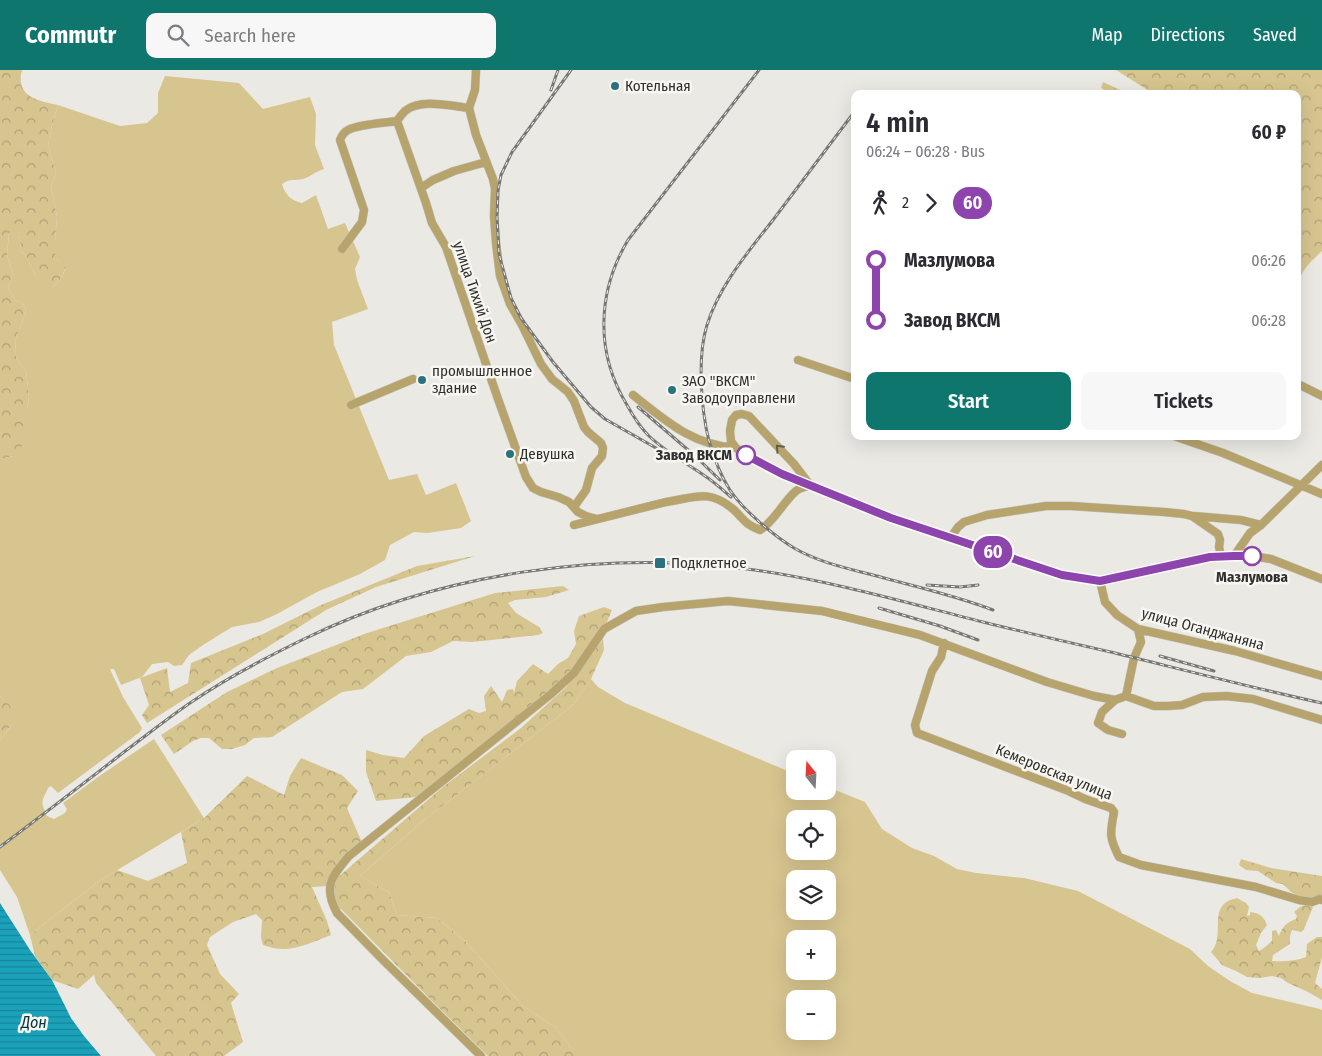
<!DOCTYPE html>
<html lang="en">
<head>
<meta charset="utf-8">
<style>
  :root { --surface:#fff; --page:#f7f7f7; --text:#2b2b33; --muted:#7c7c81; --accent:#0f766e }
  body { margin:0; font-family:"Fira Sans Condensed",sans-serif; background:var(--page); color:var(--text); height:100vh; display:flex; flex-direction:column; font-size:19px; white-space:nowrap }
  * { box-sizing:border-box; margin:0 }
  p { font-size:16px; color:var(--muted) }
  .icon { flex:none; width:28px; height:28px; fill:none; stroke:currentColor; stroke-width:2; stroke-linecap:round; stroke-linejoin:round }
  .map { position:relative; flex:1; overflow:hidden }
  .drawer { position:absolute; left:851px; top:20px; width:450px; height:350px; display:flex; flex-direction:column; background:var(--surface); border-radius:10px; box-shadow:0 5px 20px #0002 }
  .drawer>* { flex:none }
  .badge { padding:0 10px; border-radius:16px; font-size:18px; line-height:32px }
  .needle { width:32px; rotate:342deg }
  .controls { position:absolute; left:786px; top:680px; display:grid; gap:10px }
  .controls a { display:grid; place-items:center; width:50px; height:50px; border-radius:10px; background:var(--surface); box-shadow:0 5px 20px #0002; font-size:25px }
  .map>.badge { position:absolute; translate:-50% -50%; box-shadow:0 0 0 2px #fff }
  .legs { display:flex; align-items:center; gap:8px; height:55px; padding:0 15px; font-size:16px }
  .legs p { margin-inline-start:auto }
  .head { display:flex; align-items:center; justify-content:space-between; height:85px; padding:0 15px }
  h1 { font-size:28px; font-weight:600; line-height:38px }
  .action { display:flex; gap:10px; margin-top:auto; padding:10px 15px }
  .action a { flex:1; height:58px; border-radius:10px; background:var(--accent); color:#fff; font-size:20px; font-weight:600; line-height:58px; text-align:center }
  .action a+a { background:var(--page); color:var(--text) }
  ul { padding:0 15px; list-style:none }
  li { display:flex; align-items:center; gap:18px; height:60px; font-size:19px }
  li i { display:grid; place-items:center; width:8px; height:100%; margin:0 6px; background:currentColor }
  li i::after { content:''; width:12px; height:12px; margin:-6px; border:4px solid; border-radius:50%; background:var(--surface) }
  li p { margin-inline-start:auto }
  li:first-child i { background:linear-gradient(#0000 50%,currentColor 0) }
  li:last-child i { background:linear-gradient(currentColor 50%,#0000 0) }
  header { display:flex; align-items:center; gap:30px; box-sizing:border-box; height:70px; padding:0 25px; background:var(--accent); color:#fff }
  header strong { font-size:24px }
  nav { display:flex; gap:28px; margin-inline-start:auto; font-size:18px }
  .search { width:350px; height:45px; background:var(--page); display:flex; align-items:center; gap:12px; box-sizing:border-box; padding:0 18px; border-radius:10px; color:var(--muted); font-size:19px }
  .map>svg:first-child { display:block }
  .green { fill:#d7c58f; fill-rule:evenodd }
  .forest { fill:url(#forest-crowns) }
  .water { fill:url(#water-rules) }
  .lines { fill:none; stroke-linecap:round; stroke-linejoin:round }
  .minor-casing { stroke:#c5c4bf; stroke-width:9 }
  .minor { stroke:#b7a46d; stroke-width:8 }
  .rail-casing { stroke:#777774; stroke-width:3 }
  .rail { stroke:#f8f6f1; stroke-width:1; stroke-dasharray:4; stroke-linecap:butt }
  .oneway { stroke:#655e47 }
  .line-1-casing { stroke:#fff; stroke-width:11 }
  .line-1 { stroke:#8e44ad; stroke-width:8 }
  .poi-dot { fill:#2b717f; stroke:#f8f6f1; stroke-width:2 }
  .stop-1-dot { fill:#fff; stroke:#8e44ad; stroke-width:2.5 }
  .labels { text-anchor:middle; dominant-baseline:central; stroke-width:5; stroke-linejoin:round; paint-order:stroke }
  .poi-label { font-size:15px; fill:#2f2f2d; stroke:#f8f6f1; text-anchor:start }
  .street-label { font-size:15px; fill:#2f2f2d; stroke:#f8f6f1 }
  .stop-label { font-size:15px; font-weight:bold; fill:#2f2f2d; stroke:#f8f6f1; text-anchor:end }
  .water-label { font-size:16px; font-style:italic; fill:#003742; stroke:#f8f6f1 }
</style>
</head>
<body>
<header>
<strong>Commutr</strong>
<div class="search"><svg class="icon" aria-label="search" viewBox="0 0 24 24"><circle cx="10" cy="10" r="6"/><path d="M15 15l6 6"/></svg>Search here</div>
<nav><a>Map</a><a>Directions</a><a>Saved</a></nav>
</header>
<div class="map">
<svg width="1322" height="986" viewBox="0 0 1322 986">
  <defs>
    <pattern id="forest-crowns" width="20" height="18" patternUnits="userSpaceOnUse" patternTransform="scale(1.25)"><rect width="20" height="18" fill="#d7c58f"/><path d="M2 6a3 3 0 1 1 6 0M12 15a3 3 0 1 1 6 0" fill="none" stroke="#afa075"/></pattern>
    <pattern id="water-rules" width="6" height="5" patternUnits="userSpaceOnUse" patternTransform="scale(1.25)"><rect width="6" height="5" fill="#1aa2ba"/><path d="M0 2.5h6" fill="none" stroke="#188498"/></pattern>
  </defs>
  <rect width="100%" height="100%" fill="#ebe9e4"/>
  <!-- green -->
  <path class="green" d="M165,6L239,13L263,39L310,27L316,44L315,75L324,99C316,101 310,107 303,109C295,111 290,108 282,114C285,125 292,131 302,133L316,125L328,159L345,153L360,187L355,199L357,210L368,239L332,252L334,275L389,410L417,404L426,425L456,413L471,451L461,458L428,463L414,462L390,475L385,490L360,504L317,522L275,545L259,552L232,557L203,575L189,585L182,595L174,596L168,592L152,594L142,607L121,615L114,599H110L123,627L142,658L140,662L58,723L51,716L48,718C47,722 44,725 43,729C41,734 45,741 47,746L54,749L65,743L67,739L63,733L98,707L154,669L204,748L99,811L30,865L17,827L0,800V670L11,656L12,638L0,626V389L14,386L18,357L27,351V339L29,327L26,301L20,294L15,284L16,268L26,241L23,233L15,230L8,218L13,203L7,185L9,163L18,160L20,169L21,181L25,185L36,206L53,217C61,211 61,206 66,199L55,187V171L57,146L51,117L56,102L48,76L52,55L58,35L120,56L147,53L158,43V23Z
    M591,609L598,617L625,633L795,704V721H828V717L865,732L882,759L912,778L934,786L957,799L976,803L1024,808L1078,821L1190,879L1208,896L1230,911L1252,923L1320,939L1322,940V986H574V982L556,958L522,935L465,871L437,848L397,845L389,822L360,806L424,750L573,635ZM795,749H828V781H795ZM795,809H828V841H795ZM795,869H828V901H795ZM795,929H828V961H795Z"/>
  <!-- forest -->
  <path class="forest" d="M0,0H22C15,26 37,31 58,35L52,55L48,76L56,102L51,117L57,146L55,171V187L66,198C61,206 61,211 53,217L44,215L36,206L25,185L21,181L20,169L18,161L9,163L7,185L13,203L8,218L15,230L23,233L26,241L16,268L15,284L20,294L26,301L29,327L27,339V350L25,356L19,357L25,365V372L14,386L0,389Z
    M1116,0H1322V181C1310,193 1301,199 1298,216V24H1154Z
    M1103,12L1129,24H1111L1101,18Z
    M475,486L376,517L326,540L147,653L142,645L149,635L140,608L167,598L170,622L188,613L191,593L263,564L321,535L417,496Z
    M563,516L569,520L546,527L515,530L508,533L516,543L539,557L543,563L538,565L472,572L453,571L431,582L406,586L363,619L342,622L272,667L254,668L245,675L232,679H222L209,668H201L193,671L174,684L161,665L227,622L277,598L367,563L495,523Z
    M604,537L612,540L604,559L555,621L416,727L376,731L366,702V680L383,685L404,688L424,666L469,639L479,643L486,641L484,626L491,616L502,632L507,620L513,619L514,623L517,611L533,594L548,604L558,594L568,588L576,574L574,561L579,546Z
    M603,569L604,580L591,609L573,635L424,750L360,806L389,822L397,845L437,848L465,871L522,935L556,958L574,982V986H488L433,932L343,841L336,835L334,818L337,808L444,716L521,658L566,617Z
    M0,626C4,630 9,634 12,638C19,649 7,661 0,670Z
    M301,688L342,705L358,721L347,738L363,775L349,786L329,816L312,817L327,851L331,865C307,874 288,885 263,875L261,867L262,850L256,844L233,852L210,867L207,875L220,904L239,924L231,933L243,972L224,986H156L96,913L94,905L78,919L52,910L35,886L30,865L99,811L117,800L148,811L187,793L181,762L204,748L247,706L284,725L290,706Z
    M1241,789L1271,798L1322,806V827L1305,830L1291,822L1283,814L1276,813L1258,801L1246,800L1239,795Z
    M1237,828L1246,833L1249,837L1247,846L1250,845V842C1260,843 1263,846 1267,855L1261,863L1256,875L1259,881L1264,878L1272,871V861L1276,860L1279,866C1282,857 1287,852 1296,849L1297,846L1294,842L1300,837L1308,834L1313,837L1304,859L1301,862L1292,860L1290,866V874L1273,885L1272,891C1283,892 1296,891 1306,887L1307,874L1317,867H1322V887L1315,913L1322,919V930L1306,921L1288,913L1281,908L1272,906L1260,908L1247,907L1236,901L1222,895L1211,882C1227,866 1205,834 1237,828Z"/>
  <!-- water -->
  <path class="water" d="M0,833L30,880L52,910L71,948L84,966L101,986H0Z"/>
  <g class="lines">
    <defs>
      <path id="minor" d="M476,0L475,20L469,38L476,65L493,109L495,119L494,146L496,173L500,206L510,234L522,255L541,294L552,309L568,322L574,331L584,357L588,362L601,373L603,378L602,386L592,398L586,420L574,437
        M397,51L426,133L432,153L446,177L498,329L526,407L533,418L541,422L558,427L569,432L578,442L586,446L597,449
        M421,118L433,110L454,101L486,92
        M342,179L362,152L364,140L340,70C342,65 344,62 348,60C359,54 384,53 397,51C399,48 402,44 405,41C420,28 451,36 469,38
        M798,290L855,309
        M1298,314L1322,326
        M633,325C666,351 692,375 736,378
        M351,335L413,309
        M1174,366L1223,383L1322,424
        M810,415L794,394L749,346L742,344L736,345L732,350L730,361L731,371L736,378L743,383L782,404L891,448L1062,505L1100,511L1210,487L1234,486H1252L1271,489L1322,509
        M1194,446L1241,450L1261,455
        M574,455L666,432C694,428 708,418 733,439C744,449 744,454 760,460C774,452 783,432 796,421C799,418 806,417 810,415
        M951,467L958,457L964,452L987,445L1046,436H1071L1164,442L1184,444L1192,446L1218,464L1220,470L1219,477L1221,486
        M1234,486L1250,463L1261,455L1322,395
        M1100,511L1105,532L1117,545L1138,559L1235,581L1322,606
        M944,573L941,587L932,601L915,655L917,663L1066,720L1085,729L1111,738L1114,742C1110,764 1109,767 1119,787L1141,795L1256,817L1299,830L1312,832L1320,829L1322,830
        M1126,626L1134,588L1141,572L1138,559
        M1115,630L1102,642L1098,653L1108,660L1122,664
        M481,986L383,890L337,843C323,817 331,807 349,786L551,624L574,603L604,559L636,541L663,537L728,531L822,541L920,565L1047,612L1094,626L1115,630L1126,626L1154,636H1168L1182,635L1203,627L1226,626L1253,629L1322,650"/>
    </defs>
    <!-- minor casing -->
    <use href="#minor" class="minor-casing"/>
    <!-- minor -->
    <use href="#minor" class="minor"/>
    <defs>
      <path id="rail" d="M571,0L512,82L501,105L498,121L497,147L499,184L511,228L521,248L553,292L591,337L605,349L656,378
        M551,20L558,0
        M855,41C828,77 800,114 773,150C748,182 719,216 707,255C697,287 701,339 709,371C714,388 720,405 730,420C743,440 774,466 794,478C818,492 846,498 873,505C913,516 954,525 993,540
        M638,337L694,385L720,410
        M731,427C723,420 714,412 705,406C686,393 666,382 649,366C640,357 633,346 627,335C595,283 597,222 628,170L759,0
        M927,515L960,517L978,515
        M879,538L940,556L978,570
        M1160,586L1214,601
        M0,777C41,746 83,714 124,682C147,665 169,647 193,631C227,608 267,587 304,569C439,503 606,479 755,500C832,511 908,533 983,552C1027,563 1071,573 1115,583C1184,600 1253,618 1322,633"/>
    </defs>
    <!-- rail casing -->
    <use href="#rail" class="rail-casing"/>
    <!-- rail -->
    <use href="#rail" class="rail"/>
  </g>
  <!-- one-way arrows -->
  <defs><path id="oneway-chevron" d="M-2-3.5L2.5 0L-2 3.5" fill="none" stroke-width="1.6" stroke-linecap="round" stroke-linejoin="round" transform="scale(1.25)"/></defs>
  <use class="oneway" href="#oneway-chevron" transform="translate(779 378) rotate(-133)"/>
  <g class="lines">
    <defs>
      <path id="line-1" d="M746,385L782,404L891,448L1062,505L1100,511L1210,487L1234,486H1252"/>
    </defs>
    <!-- line-1 casing -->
    <use href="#line-1" class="line-1-casing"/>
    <!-- line-1 -->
    <use href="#line-1" class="line-1"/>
  </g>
  <!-- markers -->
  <g class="poi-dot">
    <circle cx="615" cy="16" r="5"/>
    <circle cx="422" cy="310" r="5"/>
    <circle cx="672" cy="320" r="5"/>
    <circle cx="510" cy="384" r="5"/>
    <rect x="654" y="487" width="12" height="12" rx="2.5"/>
  </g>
  <g class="stop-1-dot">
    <circle cx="746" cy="385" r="9"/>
    <circle cx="1252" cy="486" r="9"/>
  </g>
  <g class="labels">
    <!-- poi labels -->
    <g class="poi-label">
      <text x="625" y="16">Котельная</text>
      <text x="432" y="301">промышленное<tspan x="432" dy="17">здание</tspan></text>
      <text x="682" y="311">ЗАО "ВКСМ"<tspan x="682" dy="17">Заводоуправлени</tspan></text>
      <text x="520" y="384">Девушка</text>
      <text x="671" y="493">Подклетное</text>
    </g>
    <!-- street labels -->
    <g class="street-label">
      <text transform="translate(475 222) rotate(71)">улица Тихий Дон</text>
      <text transform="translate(1203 559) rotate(15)">улица Оганджаняна</text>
      <text transform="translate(1054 702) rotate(22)">Кемеровская улица</text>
    </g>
    <!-- stop labels -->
    <g class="stop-label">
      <text x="732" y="385">Завод ВКСМ</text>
      <text x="1252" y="507" text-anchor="middle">Мазлумова</text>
    </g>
    <!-- water labels -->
    <g class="water-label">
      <text x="34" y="952">Дон</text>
    </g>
  </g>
</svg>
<div class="controls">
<a><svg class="needle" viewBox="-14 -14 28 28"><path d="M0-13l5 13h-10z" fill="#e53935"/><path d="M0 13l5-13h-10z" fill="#7c7c81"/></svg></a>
<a><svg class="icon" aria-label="locate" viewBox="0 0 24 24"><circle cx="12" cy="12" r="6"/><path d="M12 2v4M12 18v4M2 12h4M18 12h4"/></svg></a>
<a><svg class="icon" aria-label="layers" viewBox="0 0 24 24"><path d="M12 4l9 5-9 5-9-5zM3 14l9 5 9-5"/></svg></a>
<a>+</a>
<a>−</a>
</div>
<b class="badge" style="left:993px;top:482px;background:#8e44ad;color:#fff">60</b>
<section class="drawer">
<div class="head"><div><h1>4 min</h1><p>06:24 – 06:28 · Bus</p></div><b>60 ₽</b></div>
<div class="legs"><svg class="icon" aria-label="walk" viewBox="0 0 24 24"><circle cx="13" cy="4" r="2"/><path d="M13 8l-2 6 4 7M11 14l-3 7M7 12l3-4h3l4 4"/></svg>2<svg class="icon" aria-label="forward" viewBox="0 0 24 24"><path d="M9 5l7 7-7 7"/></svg><b class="badge" style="background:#8e44ad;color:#fff">60</b></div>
<ul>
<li><i style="color:#8e44ad"></i><b>Мазлумова</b><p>06:26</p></li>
<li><i style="color:#8e44ad"></i><b>Завод ВКСМ</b><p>06:28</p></li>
</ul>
<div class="action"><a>Start</a><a>Tickets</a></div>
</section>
</div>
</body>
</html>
